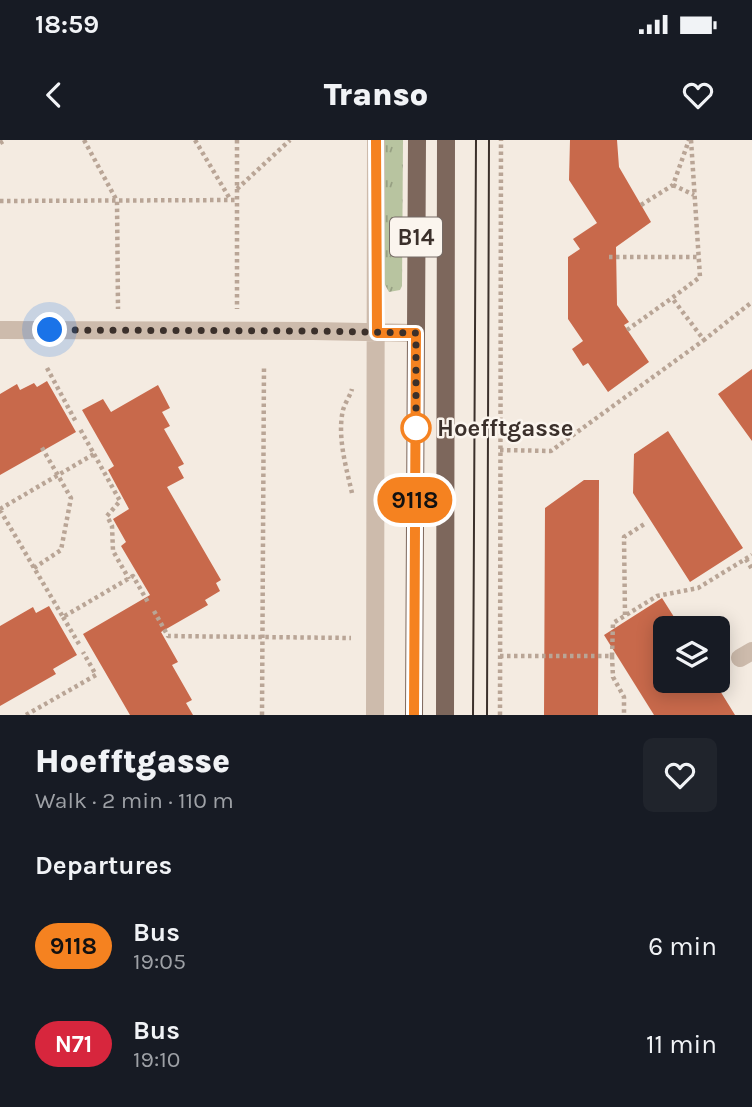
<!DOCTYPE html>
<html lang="en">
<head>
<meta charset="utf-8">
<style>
  :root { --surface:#171b24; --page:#20242c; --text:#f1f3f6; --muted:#9ea1a6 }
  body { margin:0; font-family:Karla,sans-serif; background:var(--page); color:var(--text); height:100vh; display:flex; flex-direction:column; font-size:26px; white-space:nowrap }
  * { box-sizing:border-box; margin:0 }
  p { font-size:23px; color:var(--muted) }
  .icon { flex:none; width:38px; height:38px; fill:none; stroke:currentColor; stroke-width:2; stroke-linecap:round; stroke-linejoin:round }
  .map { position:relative; height:575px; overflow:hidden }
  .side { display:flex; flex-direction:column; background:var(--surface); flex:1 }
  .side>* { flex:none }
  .badge { padding:0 14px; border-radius:23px; font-size:24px; line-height:46px }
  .buttons { position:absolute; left:653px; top:476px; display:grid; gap:14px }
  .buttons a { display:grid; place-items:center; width:77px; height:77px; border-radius:10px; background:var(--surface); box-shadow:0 4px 18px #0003; font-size:35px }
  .you { position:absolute; width:35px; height:35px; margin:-18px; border:5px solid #fff; border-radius:50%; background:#1a73e8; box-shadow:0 0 0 10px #1a73e833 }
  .map>.badge { position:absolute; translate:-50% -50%; box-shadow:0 0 0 4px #fff }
  h2 { padding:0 35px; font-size:26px; line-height:63px }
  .round { display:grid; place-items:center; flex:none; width:74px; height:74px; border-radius:10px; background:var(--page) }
  .summary { display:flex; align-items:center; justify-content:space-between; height:119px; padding:0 35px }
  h1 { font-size:33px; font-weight:800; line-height:52px }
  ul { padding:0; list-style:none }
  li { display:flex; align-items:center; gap:21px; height:98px; padding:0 35px }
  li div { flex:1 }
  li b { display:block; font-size:26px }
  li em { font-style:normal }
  li .badge { min-width:77px; font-weight:700; text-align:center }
  .status { display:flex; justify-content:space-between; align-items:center; height:49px; padding:0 35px; background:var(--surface); direction:ltr }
  .status svg { height:19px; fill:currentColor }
  header { display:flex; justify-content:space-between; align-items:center; height:91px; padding:0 35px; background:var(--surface); font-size:32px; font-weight:800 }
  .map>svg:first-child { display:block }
  .grass { fill:url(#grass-tufts) }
  .building { fill:#c8694b }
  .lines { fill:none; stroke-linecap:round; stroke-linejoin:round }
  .path { stroke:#b9a596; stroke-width:4.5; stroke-dasharray:3.5 3.5; stroke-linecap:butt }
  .minor { stroke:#cdbbac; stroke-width:18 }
  .major { stroke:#7d675c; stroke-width:18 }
  .tram { stroke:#3b302b; stroke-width:2 }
  .line-casing { stroke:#fff; stroke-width:16 }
  .line { stroke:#f58220; stroke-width:10 }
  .walk { stroke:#3b302b; stroke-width:7; stroke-dasharray:0 12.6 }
  .stop-dot { fill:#fff; stroke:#f58220; stroke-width:3.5 }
  .labels { text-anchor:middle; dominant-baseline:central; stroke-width:5; stroke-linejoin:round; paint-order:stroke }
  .shield { fill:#fbf5ee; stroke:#756b66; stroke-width:2 }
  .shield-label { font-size:23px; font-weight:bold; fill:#3b302b }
  .stop-label { font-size:24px; font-weight:bold; fill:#3b302b; stroke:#fbf5ee; text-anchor:start }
</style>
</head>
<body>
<div class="status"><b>18:59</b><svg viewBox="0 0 49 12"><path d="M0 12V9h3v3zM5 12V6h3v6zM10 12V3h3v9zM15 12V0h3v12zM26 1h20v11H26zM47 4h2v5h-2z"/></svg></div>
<header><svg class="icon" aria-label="back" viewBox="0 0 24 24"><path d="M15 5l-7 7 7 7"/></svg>Transo<svg class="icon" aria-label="heart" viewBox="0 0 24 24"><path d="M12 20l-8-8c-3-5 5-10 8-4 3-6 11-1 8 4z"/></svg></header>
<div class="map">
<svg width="752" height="575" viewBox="0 0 752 575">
  <defs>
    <pattern id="grass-tufts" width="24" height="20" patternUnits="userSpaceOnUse" patternTransform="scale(1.75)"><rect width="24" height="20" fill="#b8c4a0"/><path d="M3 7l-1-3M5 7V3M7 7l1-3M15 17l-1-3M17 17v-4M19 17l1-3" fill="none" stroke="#97a083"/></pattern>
  </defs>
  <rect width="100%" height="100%" fill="#f4ebe1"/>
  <!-- grass -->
  <path class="grass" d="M384,0H403L402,146L400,150L389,152L384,143Z"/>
  <!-- building -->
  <path class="building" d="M570,0H617L619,27L651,82L616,107L617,165L629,182L624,185L649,222L608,252L588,223L583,226L572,209L583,201L568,179V117L580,109L573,99L597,83L569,40Z
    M752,229V301L718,254Z
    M47,241L76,292L0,335V254L17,244L20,250L34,243L37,247Z
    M158,245L170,268L162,272L170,286L164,289L184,324L178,327L184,338L167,347L221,440L216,443L220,451L205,460L208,465L161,492L178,522L172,525L192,560L186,563L193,575H130L83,494L150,455L121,406L126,402L113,379L129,369L108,330L114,326L82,270L103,259L111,272Z
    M668,291L743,408L690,442L633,353L634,314Z
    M584,340H599L598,575H544L545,368Z
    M662,458L681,488H665V541H714L735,575H654L604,495Z
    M49,466L77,515L53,529L56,534L0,566V486L33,467L36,473Z"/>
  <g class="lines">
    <!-- path -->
    <path class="path" d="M84,0L117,61L118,169
      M195,0L230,59
      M237,0V169
      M691,0L700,137L672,158L704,200L752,162
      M0,3L5,0
      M673,45L694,55
      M237,49L290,0
      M0,61L237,60
      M641,65L673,45L689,0
      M609,117H698
      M627,190L672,158
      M47,228L76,282
      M500,310L551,311L704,200
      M94,314L120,361L107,376L112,386L113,411L129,439
      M352,353C346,327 337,296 343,270C345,263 350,256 352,249
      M0,369L94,314L80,289
      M0,370L63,477L133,436L149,464
      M746,419L752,429
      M34,428L61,410L71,358L41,306
      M154,471L168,496L351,498
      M625,475L624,397L646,383
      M63,477L79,504
      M500,516H612L613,483L657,456L698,448L752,415
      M612,516L613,537L624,557V575
      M26,575L96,535L83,512
      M262,575L264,226
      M500,575L501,0"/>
    <!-- minor -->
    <path class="minor" d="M0,190L313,191L416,193
      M740,518L752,511
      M375,575L376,0"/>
    <!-- major -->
    <path class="major" d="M414,575L417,0
      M445,575L446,0"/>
    <!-- tram -->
    <path class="tram" d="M473,575L476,0
      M487,575L489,0"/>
  </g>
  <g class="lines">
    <defs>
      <path id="line" d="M376,0L377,193H416L414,575"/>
    </defs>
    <!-- line casing -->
    <use href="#line" class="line-casing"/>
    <!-- line -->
    <use href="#line" class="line"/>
    <!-- walk -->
    <path class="walk" d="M50,190L313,191L416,193V288"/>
  </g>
  <!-- markers -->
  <circle class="stop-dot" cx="416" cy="288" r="14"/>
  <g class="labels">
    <!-- shield labels -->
    <rect class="shield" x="390" y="77.5" width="52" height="39" rx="5"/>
    <g class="shield-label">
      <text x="416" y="97">B14</text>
    </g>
    <!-- stop labels -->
    <g class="stop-label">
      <text x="437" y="288">Hoefftgasse</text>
    </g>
  </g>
</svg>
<div class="buttons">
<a><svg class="icon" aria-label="layers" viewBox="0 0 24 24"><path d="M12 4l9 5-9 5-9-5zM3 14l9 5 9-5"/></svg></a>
</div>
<div class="you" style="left:50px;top:190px"></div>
<b class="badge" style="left:415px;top:360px;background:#f58220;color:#111">9118</b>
</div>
<section class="side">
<div class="summary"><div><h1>Hoefftgasse</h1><p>Walk · 2 min · 110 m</p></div><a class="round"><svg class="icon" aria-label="heart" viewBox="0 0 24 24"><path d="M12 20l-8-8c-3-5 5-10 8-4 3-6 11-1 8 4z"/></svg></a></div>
<h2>Departures</h2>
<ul>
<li><span class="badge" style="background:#f58220;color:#111">9118</span><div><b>Bus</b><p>19:05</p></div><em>6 min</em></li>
<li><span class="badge" style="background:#d7263d;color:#fff">N71</span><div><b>Bus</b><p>19:10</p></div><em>11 min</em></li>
</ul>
</section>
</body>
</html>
